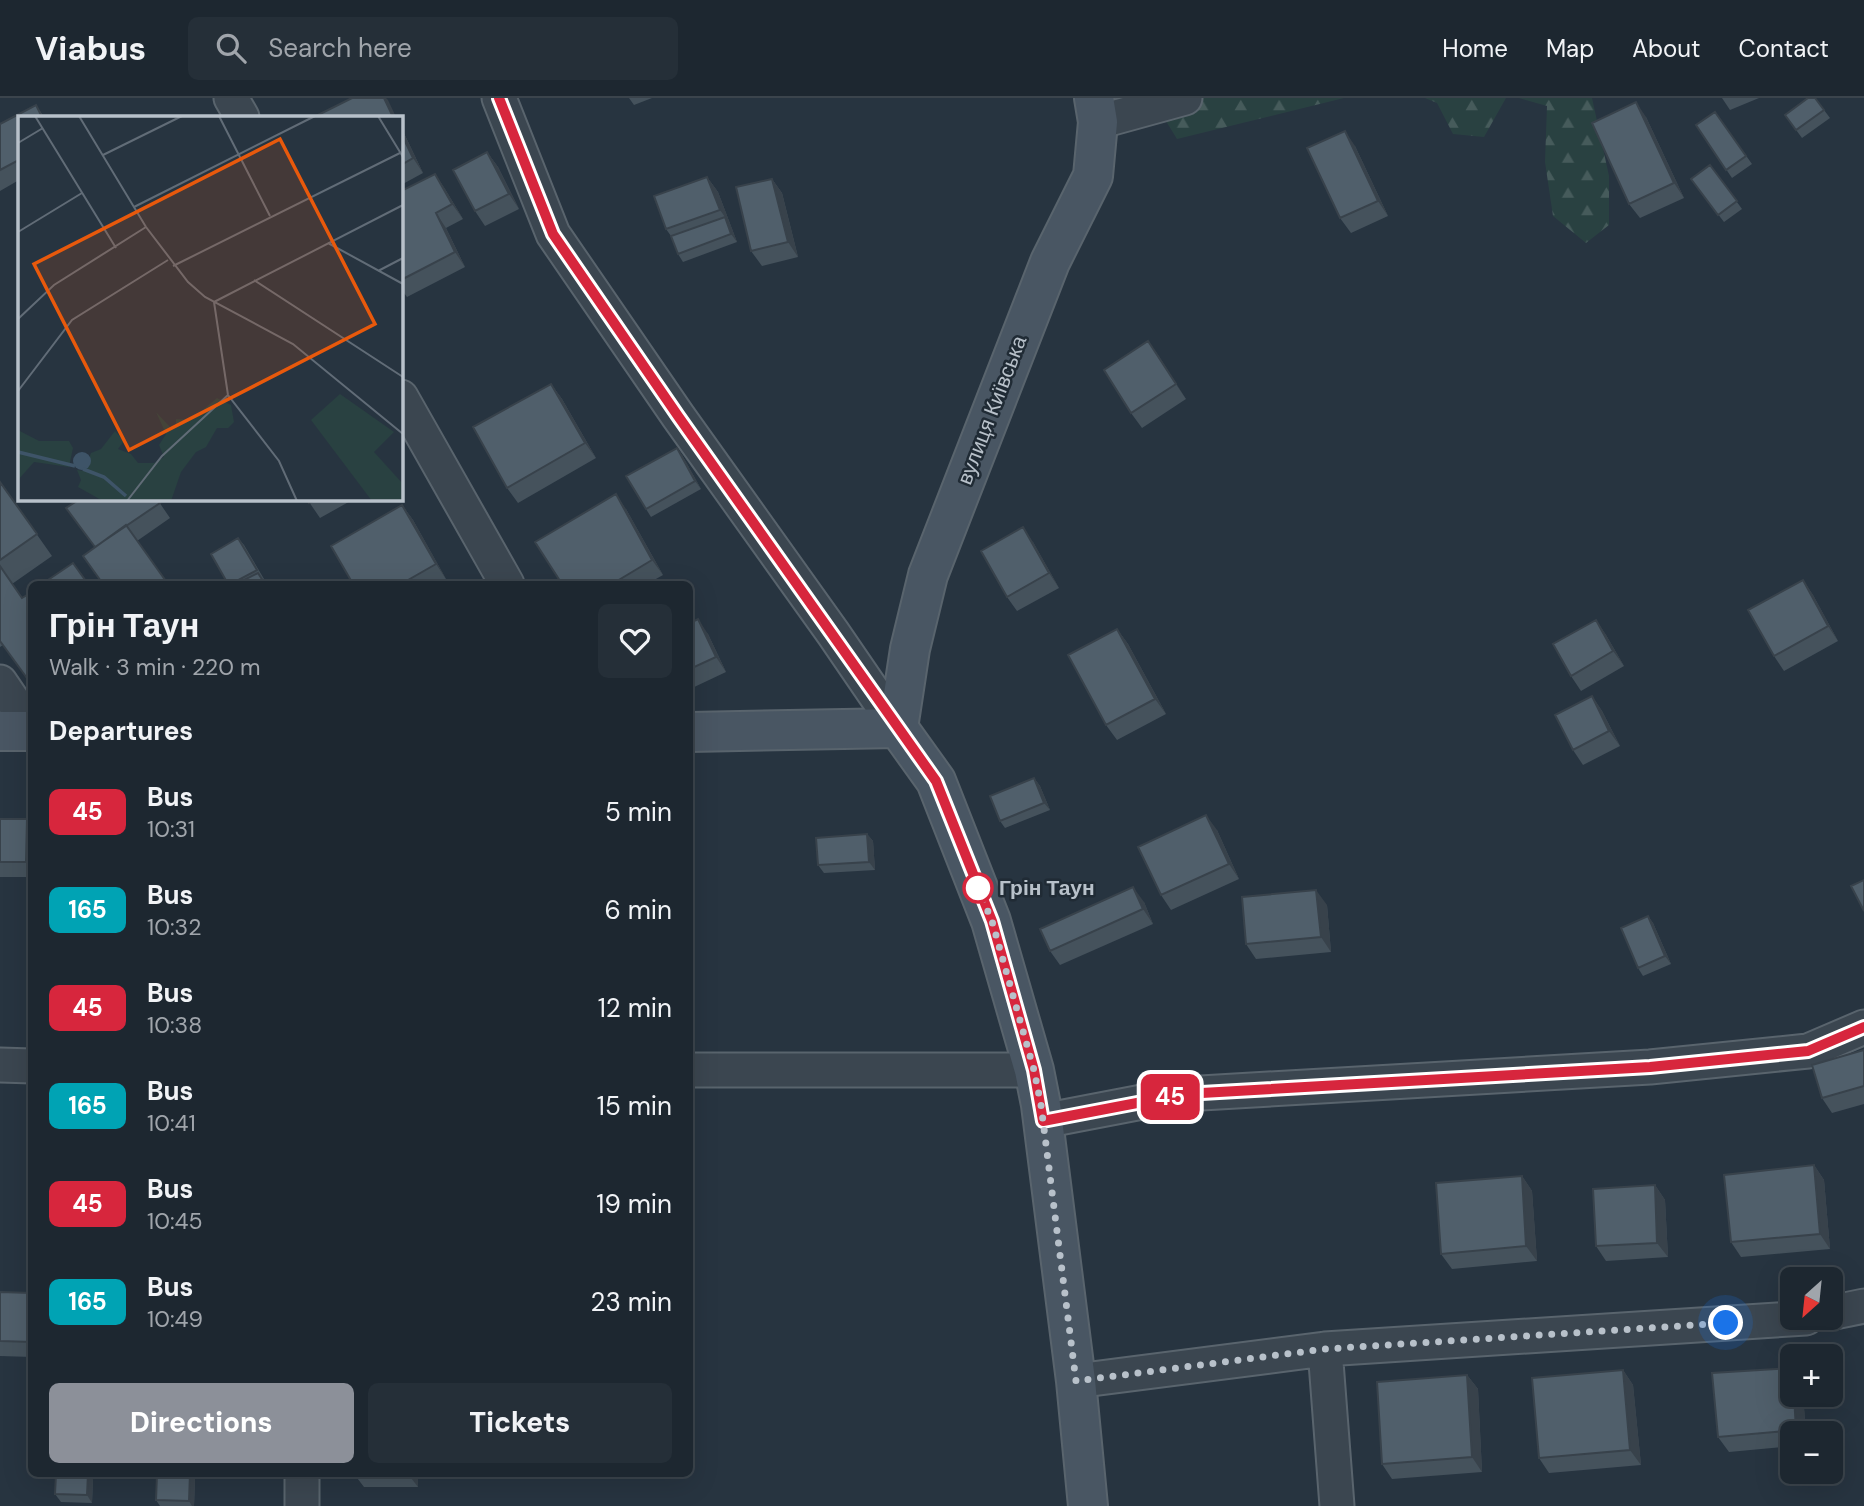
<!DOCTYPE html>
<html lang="en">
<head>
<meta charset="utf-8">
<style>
  :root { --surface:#1d2730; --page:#252f38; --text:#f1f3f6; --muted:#a0a5ab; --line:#3b444c; --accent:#8c9099 }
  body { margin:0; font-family:"DM Sans",sans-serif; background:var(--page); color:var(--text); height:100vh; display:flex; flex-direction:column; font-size:26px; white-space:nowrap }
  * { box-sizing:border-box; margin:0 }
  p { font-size:23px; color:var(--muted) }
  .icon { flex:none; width:38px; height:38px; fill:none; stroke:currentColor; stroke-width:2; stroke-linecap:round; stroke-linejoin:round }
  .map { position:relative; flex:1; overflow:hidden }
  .sheet { position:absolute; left:28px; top:483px; width:665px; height:896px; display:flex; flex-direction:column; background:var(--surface); border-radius:10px; box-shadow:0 7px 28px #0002,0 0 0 2px var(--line) }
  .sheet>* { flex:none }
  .badge { padding:0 14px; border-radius:10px; font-size:24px; line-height:46px }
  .needle { width:46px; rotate:207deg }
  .controls { position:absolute; left:1780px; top:1169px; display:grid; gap:14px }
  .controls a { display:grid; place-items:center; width:63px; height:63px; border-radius:10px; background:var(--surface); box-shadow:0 7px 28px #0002,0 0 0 2px var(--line); font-size:35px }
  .you { position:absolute; width:35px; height:35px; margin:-18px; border:5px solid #fff; border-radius:50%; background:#1a73e8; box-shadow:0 0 0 10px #1a73e833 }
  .map>.badge { position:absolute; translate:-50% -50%; box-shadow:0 0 0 4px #fff }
  h2 { padding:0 21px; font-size:26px; line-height:63px }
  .round { display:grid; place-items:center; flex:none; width:74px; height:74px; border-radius:10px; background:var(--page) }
  .summary { display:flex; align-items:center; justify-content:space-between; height:119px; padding:0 21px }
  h1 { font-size:33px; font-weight:800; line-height:52px }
  .button { display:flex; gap:14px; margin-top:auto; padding:14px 21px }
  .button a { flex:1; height:80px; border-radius:10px; background:var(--accent); color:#fff; font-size:28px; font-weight:800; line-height:80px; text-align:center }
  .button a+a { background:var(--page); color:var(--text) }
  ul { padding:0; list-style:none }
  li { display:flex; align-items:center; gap:21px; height:98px; padding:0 21px }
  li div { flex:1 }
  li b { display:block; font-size:26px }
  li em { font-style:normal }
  li .badge { min-width:77px; font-weight:700; text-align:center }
  header { display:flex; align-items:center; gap:42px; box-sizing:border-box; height:98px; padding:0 35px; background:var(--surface); border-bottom:2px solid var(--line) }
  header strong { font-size:33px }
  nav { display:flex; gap:38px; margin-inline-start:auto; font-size:24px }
  .search { width:490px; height:63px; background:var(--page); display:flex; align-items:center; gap:18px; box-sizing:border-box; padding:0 24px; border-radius:10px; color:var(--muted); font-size:26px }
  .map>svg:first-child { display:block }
  .forest { fill:url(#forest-firs) }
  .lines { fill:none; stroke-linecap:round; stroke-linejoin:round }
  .street-casing { stroke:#59646d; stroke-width:37 }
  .secondary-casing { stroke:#59646d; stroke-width:42 }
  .street { stroke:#3b4650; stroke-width:33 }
  .secondary { stroke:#495663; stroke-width:38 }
  .wall { fill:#45525c }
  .shaded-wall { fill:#38424b }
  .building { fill:#505f6b; stroke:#38424b; stroke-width:2 }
  .line-casing { stroke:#fff; stroke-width:16 }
  .line { stroke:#d7263d; stroke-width:10 }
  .walk { stroke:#b8c1ca; stroke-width:7; stroke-dasharray:0 12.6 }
  .stop-dot { fill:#fff; stroke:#d7263d; stroke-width:3.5 }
  .labels { text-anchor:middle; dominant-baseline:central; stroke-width:5; stroke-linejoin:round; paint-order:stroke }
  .street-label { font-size:21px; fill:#b8c1ca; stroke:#202b35 }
  .stop-label { font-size:21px; font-weight:bold; fill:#b8c1ca; stroke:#202b35; text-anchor:start }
  .inset-river { fill:none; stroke:#3e5468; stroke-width:3.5 }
  .inset-road { fill:none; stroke:#616c77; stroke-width:2 }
  .view { fill:#e8590c; fill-opacity:0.15; stroke:#e8590c; stroke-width:3.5 }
  .inset-edge { fill:none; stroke:#b8c1ca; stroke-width:3.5 }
</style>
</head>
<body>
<header>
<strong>Viabus</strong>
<div class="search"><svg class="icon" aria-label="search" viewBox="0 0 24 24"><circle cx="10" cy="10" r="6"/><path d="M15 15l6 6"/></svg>Search here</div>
<nav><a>Home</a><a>Map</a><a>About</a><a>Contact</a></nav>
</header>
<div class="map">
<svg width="1864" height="1408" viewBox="0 0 1864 1408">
  <defs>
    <pattern id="forest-firs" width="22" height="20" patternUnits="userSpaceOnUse" patternTransform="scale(1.75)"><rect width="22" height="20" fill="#294141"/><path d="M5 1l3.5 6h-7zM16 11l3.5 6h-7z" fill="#465b5b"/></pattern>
  </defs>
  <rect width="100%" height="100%" fill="#273440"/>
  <!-- forest -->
  <path class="forest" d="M1130,0H1344L1177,41L1161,15Z
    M1425,0H1506L1484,39L1453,36L1437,5Z
    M1519,0H1592L1609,78V127L1586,145L1553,118L1545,64L1547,8Z"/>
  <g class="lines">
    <defs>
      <path id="street" d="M231,0L242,19
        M499,0L553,136L678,318L833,535L898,630
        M1098,24L1185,0
        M401,299L507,486
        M0,584L32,631
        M0,967L32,968
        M690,972H1034
        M1043,1023L1184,996L1650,969L1808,953L1864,929
        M1830,1215L1864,1208
        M1325,1251L1337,1408
        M1076,1283L1325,1251L1806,1220
        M302,1376V1408"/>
      <path id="secondary" d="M898,630L936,683L991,823L1034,972L1041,1007L1076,1283L1088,1408
        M898,630L910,551L928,477L1050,164L1093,78L1098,24L1094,0
        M0,633H32
        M690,634L898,630"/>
    </defs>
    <!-- street casing -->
    <use href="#street" class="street-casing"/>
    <!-- secondary casing -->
    <use href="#secondary" class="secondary-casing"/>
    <!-- street -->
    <use href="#street" class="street"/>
    <!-- secondary -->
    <use href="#secondary" class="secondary"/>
  </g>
  <!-- wall -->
  <path class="wall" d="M629,0H652L634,7Z
    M1722,0H1759L1730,12Z
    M1815,0L1830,20L1802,40L1785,17Z
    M36,7L44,19H19V82L0,93V26Z
    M1715,14L1752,66L1732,80L1696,27Z
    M1646,19L1684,100L1640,120L1629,106Z
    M401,29L423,75L401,87Z
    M1355,48L1388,118L1351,135L1340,120Z
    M487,54L498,69L519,111L485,128L475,113Z
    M1710,67L1742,111L1724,124L1691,81Z
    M435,76L445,91L463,121L446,130L465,169L407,199L401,191V93Z
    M707,79L718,94L737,144L683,164L678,156L671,138L666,131Z
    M772,81L782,95L798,159L762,168L751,153Z
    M1148,243L1186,301L1142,330L1131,315Z
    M551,286L562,301L596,360L518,405L507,390Z
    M682,357L701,391L651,419L646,411Z
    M0,384L52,458L12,486L3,547L0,549Z
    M157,401L170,420L137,443L95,449Z
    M307,401H354L320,420Z
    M402,407L413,422L446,481L437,486H353Z
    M626,411L663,477L647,486H562Z
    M238,440L244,447L267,486H228Z
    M1033,444L1059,490L1017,513L1007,499Z
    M1803,482L1813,497L1838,543L1784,573L1774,558Z
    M1596,522L1606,537L1624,568L1581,593L1571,578Z
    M690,525L708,536L726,574L690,591Z
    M1117,531L1128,546L1166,616L1117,642L1106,627Z
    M1592,598L1602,613L1620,648L1583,667L1573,652Z
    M1034,680L1040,688L1050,712L1005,730L1000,723Z
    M0,721L32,728V779H0Z
    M1217,732L1239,781L1171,812L1161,797Z
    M867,736L873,743L875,772L824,775L818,767Z
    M1144,804L1153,826L1060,867L1050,853Z
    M1327,807L1331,854L1256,861L1246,846Z
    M1648,818L1653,825L1671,866L1643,878L1638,870Z
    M1864,952V1006L1832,1015L1822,1000Z
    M1814,1067L1824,1082L1830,1151L1741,1159L1731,1144Z
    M1522,1078L1532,1093L1537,1163L1452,1171L1441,1156Z
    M1655,1087L1665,1102L1668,1159L1606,1163L1596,1148Z
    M0,1194L32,1195V1259L0,1258Z
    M1623,1272L1633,1287L1641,1367L1549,1375L1539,1360Z
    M1467,1277L1478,1291L1482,1374L1392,1381L1382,1366Z
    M1803,1297L1806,1335H1792V1348L1729,1354L1718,1339Z
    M354,1376H418V1389H364Z
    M195,1380L194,1408H160L156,1402Z
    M93,1381L92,1405L61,1404L55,1396Z"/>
  <!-- shaded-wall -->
  <path class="shaded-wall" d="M384,0H386L388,2L396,19H393Z
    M1636,4L1646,19L1684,100L1674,85Z
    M401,29L423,75L413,60L401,35Z
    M1345,33L1355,48L1388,118L1378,103Z
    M487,54L498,69L519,111L509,96Z
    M435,76L445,91L463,121L452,106Z
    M707,79L718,94L737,144L731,136L725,119L720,112Z
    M772,81L782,95L798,159L788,144Z
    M436,115L446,130L465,169L455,154Z
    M1148,243L1159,258L1186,301L1176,286Z
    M551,286L562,301L596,360L585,345Z
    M677,350L682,357L701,391L695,383Z
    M616,396L626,411L663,477L652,462Z
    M402,407L413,422L446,481L436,466Z
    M1023,429L1033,444L1059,490L1049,475Z
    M1803,482L1813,497L1838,543L1828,528Z
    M698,521L708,536L726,574L716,559Z
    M1596,522L1606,537L1624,568L1613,553Z
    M1117,531L1128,546L1166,616L1155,601Z
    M1592,598L1602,613L1620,648L1609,633Z
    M1034,680L1040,688L1050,712L1044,705Z
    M1206,717L1217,732L1239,781L1229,766Z
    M27,721L32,728V772L26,764Z
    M867,736L873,743L875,772L869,764Z
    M1133,789L1144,804L1153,826L1143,811Z
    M1316,792L1327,807L1331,854L1321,839Z
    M1648,818L1653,825L1671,866L1665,858Z
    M690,1009L692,1013V1053L690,1050Z
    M1814,1067L1824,1082L1830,1151L1820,1136Z
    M1522,1078L1532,1093L1537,1163L1526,1148Z
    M1655,1087L1665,1102L1668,1159L1657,1145Z
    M1623,1272L1633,1287L1641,1367L1630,1352Z
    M1467,1277L1478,1291L1482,1374L1472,1359Z
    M1794,1297H1803L1806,1335H1798L1796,1332Z
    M88,1376H90L93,1381L92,1405L87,1397Z
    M190,1376H192L195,1380L194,1408H192L189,1403Z
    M408,1376H418V1389Z"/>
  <!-- building -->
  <path class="building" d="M352,0H384L393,19H314Z
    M1808,0H1815L1824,12L1796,32L1785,17Z
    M1636,4L1674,85L1629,106L1592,25Z
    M36,7L42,19H19V62L0,72V26Z
    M1715,14L1746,58L1726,72L1696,27Z
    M1345,33L1378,103L1340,120L1307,50Z
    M401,35L413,60L401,67Z
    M487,54L509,96L475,113L453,72Z
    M1710,67L1737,103L1718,117L1691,81Z
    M435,76L452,106L436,115L455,154L401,182V93Z
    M707,79L720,112L666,131L654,98Z
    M772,81L788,144L751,153L736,89Z
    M725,119L731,136L678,156L671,138Z
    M1148,243L1176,286L1131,315L1104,272Z
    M551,286L585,345L507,390L473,329Z
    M677,350L695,383L646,411L626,378Z
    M0,384L37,436L0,462Z
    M616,396L652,462L612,486H562L535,444Z
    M80,401H157L160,405L95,449L66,410Z
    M307,401H317L309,405Z
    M402,407L436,466L401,486H353L331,448Z
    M126,427L168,486H103L83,458Z
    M1023,429L1049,475L1007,499L981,453Z
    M238,440L257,472L231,486H228L211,456Z
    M73,465L88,486H42Z
    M0,468L22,500L32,494V587L0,543Z
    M258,475L265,486H236Z
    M1803,482L1828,528L1774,558L1748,512Z
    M698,521L716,559L690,571V525Z
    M1596,522L1613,553L1571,578L1553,546Z
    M1117,531L1155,601L1106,627L1068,557Z
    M1592,598L1609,633L1573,652L1555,617Z
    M1034,680L1044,705L1000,723L990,698Z
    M1206,717L1229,766L1161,797L1138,749Z
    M0,721H27L26,764H0Z
    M867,736L869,764L818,767L816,740Z
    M1864,782V813L1851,788Z
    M1133,789L1143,811L1050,853L1040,831Z
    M1316,792L1321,839L1246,846L1242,799Z
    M1648,818L1665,858L1638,870L1621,830Z
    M1864,952V988L1822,1000L1812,967Z
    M1814,1067L1820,1136L1731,1144L1724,1077Z
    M1522,1078L1526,1148L1441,1156L1436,1085Z
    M1655,1087L1657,1145L1596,1148L1593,1091Z
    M0,1194L32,1195V1244L0,1243Z
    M1792,1270V1297H1794L1796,1332L1718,1339L1712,1275Z
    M1623,1272L1630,1352L1539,1360L1532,1280Z
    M1467,1277L1472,1359L1382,1366L1377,1284Z
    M56,1376H88L87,1397L55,1396Z
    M157,1376H190L189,1403L156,1402Z"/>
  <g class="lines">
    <defs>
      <path id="line" d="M499,0L553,136L678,318L936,683L992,823L1034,972L1043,1023L1184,996L1650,969L1808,953L1864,929"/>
    </defs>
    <!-- line casing -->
    <use href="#line" class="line-casing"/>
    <!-- line -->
    <use href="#line" class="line"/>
    <!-- walk -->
    <path class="walk" d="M978,790L992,823L1034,972L1041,1007L1076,1283L1325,1251L1726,1225"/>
  </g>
  <!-- markers -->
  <circle class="stop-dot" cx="978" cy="790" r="14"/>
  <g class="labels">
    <!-- street labels -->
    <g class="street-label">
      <text transform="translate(992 312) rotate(-69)">вулиця Київська</text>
    </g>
    <!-- stop labels -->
    <g class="stop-label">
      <text x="999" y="790">Грін Таун</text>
    </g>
  </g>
  <!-- overview -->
  <g transform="translate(18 18)">
    <rect width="385" height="385" fill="#273440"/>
    <path d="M199,282L213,289L216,306L210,312H199L188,331L178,336L163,356L153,385H85L60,371L63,364L59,354L66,355L73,337L83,333L97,315L106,325L100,333L113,338L120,347H136L146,341L141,329L148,318L138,296L152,311L158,310V303L173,304ZM0,314L21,325H51L55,332L51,351L16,346L0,364Z" fill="#294141"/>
    <path d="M322,278L376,316L356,336L385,368V385H354L293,304Z" fill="#294141"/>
    <path d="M55 345a9 9 0 1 1 18 0a9 9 0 1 1-18 0Z" fill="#3e5468"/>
    <path class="inset-river" d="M0,336L57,350M65,353L86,361L108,380"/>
    <path class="inset-road" d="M17,0L98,132M61,0L128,111L170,166L187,181L275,228L385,318M201,0L252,100M360,0L385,41M0,27L25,12M85,39L164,0M116,91L297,0M0,116L64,77M310,127L385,168M155,150L382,37M360,155L385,142M236,164L385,261M196,186L210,279L261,345L279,385M196,186L385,89M0,203L36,169L128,111M0,275L54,204L150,144M109,385L144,340L210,279"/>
    <path class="view" d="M262,23L357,208L111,334L16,148Z"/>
    <rect width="385" height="385" class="inset-edge"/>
  </g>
</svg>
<div class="controls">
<a><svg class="needle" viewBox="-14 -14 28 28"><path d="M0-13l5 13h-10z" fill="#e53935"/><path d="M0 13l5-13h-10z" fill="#a0a5ab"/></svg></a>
<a>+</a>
<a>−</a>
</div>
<div class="you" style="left:1726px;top:1225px"></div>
<b class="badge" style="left:1170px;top:999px;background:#d7263d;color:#fff">45</b>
<section class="sheet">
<div class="summary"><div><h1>Грін Таун</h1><p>Walk · 3 min · 220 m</p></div><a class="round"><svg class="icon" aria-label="heart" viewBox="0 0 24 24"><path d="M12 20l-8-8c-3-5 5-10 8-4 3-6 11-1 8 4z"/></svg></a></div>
<h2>Departures</h2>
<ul>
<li><span class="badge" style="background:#d7263d;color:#fff">45</span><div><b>Bus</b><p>10:31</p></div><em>5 min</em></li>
<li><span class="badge" style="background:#00a3b4;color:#fff">165</span><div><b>Bus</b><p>10:32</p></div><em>6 min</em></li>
<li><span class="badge" style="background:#d7263d;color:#fff">45</span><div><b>Bus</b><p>10:38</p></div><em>12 min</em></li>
<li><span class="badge" style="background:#00a3b4;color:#fff">165</span><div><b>Bus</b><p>10:41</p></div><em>15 min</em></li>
<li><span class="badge" style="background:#d7263d;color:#fff">45</span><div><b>Bus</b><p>10:45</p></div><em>19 min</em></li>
<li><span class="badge" style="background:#00a3b4;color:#fff">165</span><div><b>Bus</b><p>10:49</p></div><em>23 min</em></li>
</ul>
<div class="button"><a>Directions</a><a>Tickets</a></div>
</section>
</div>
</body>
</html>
